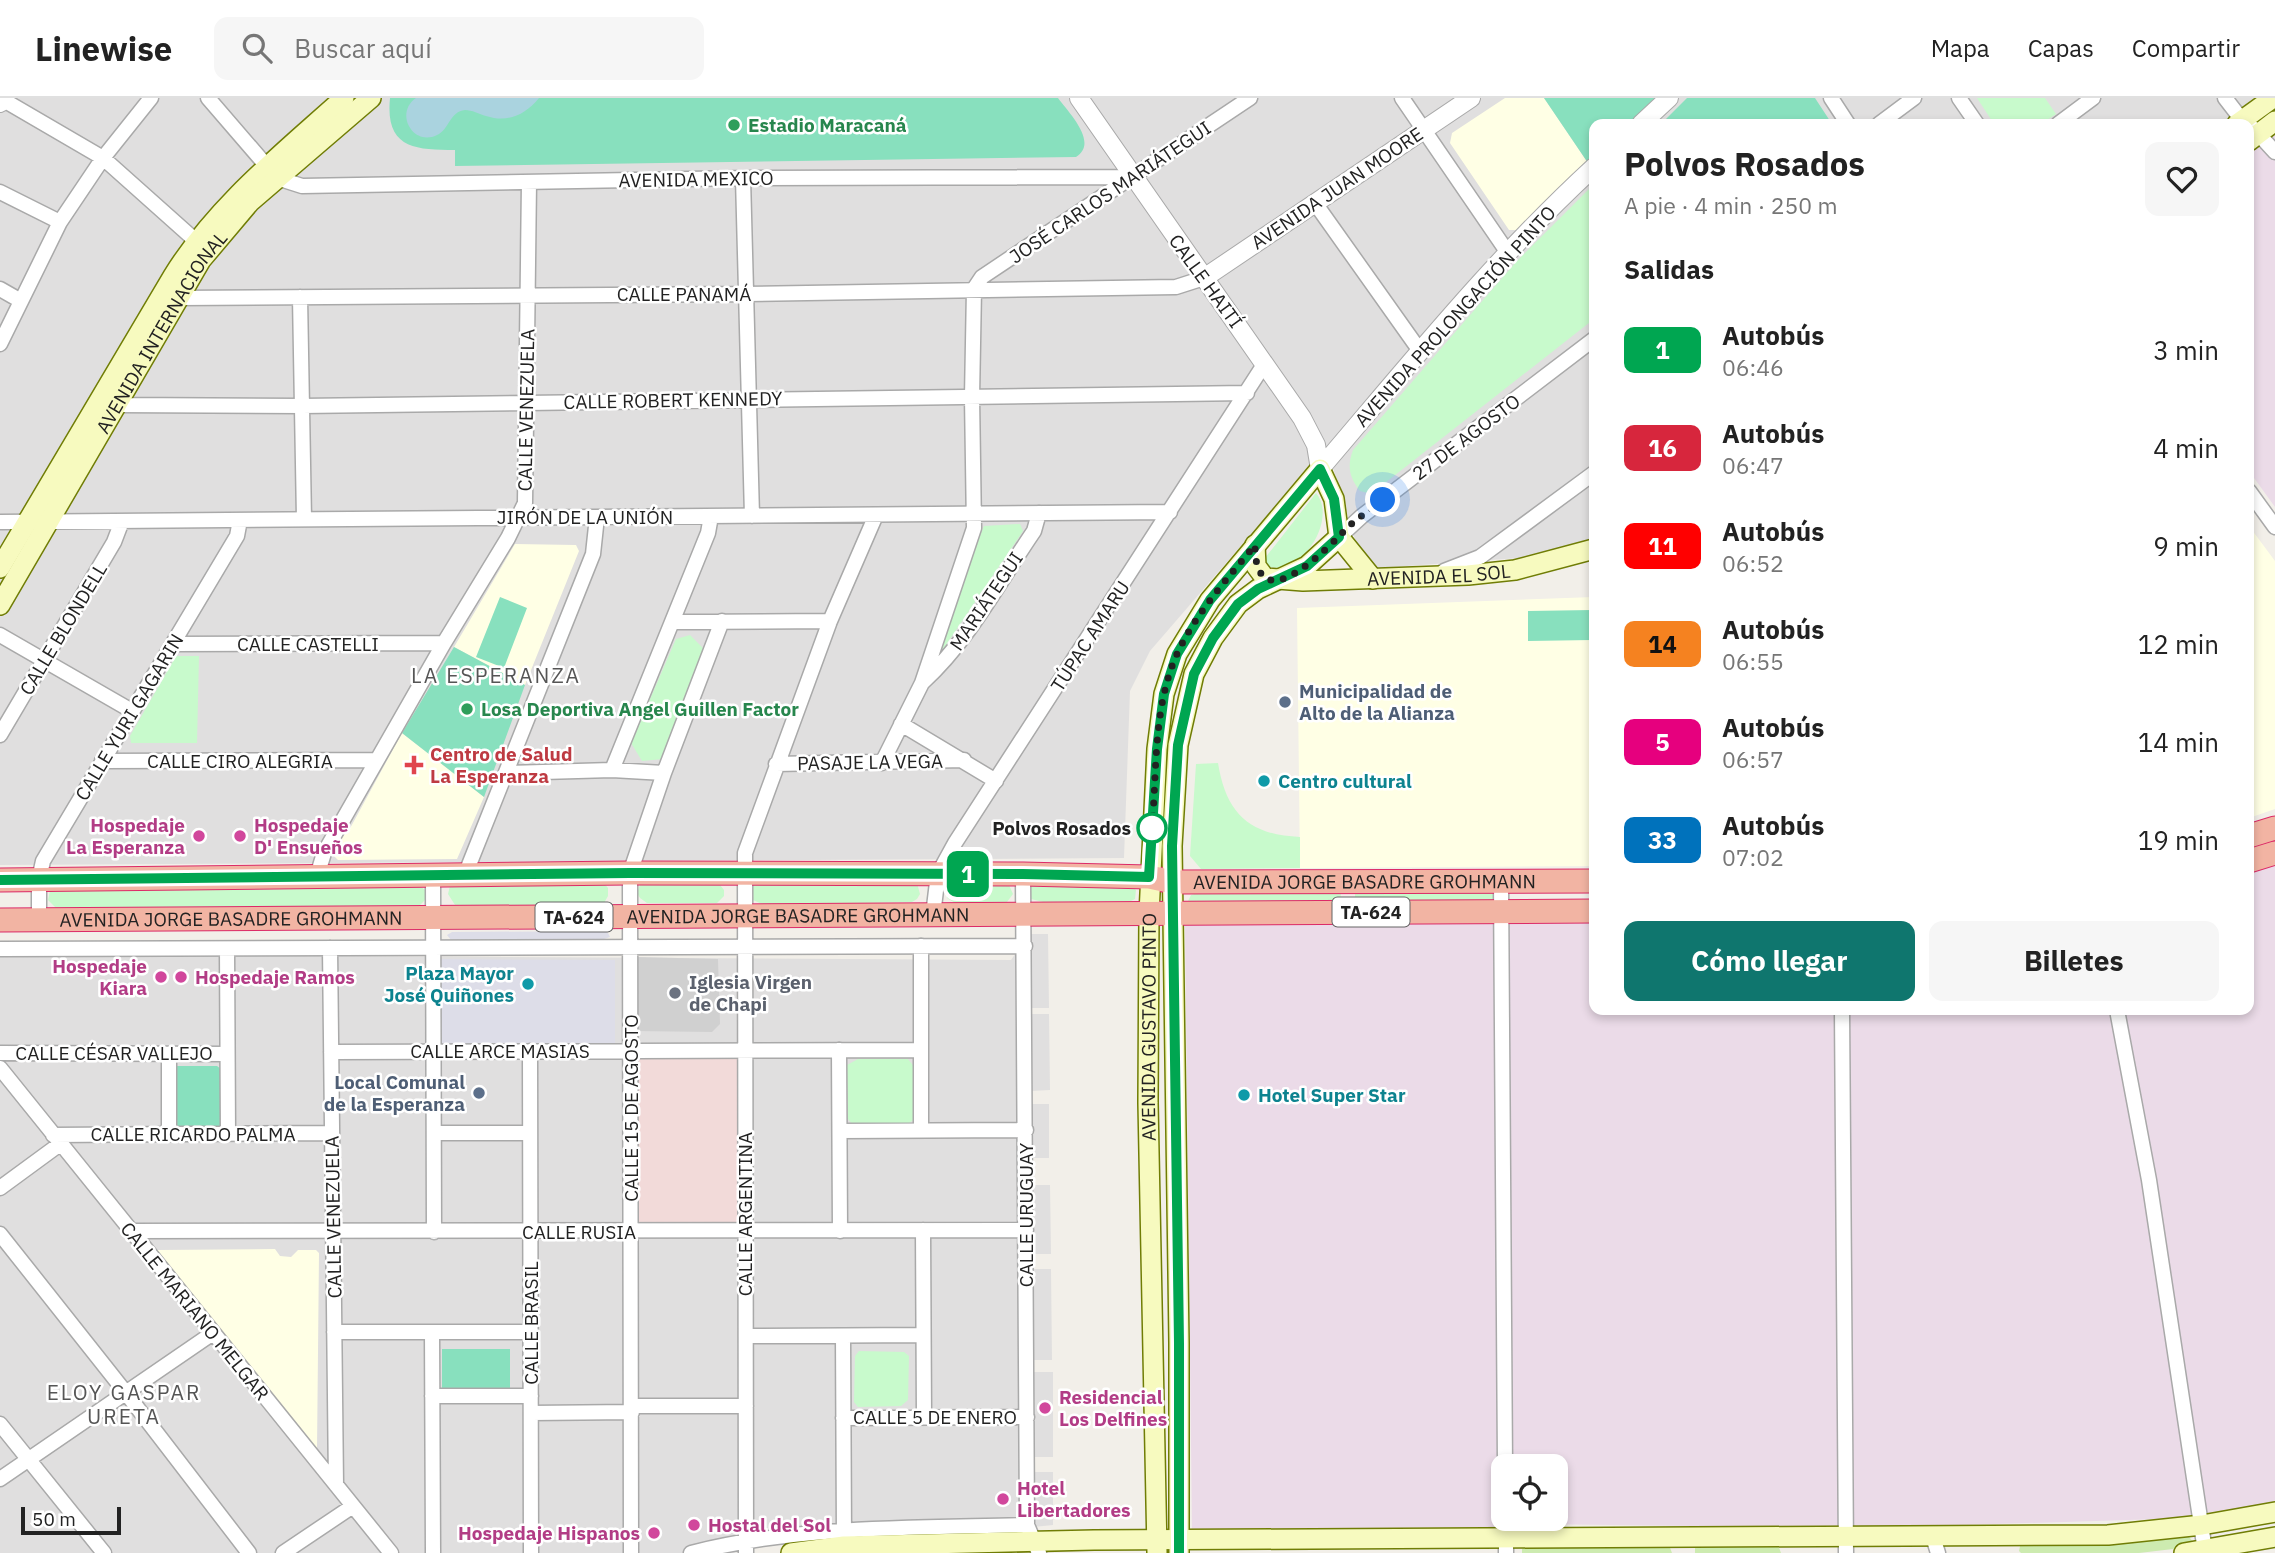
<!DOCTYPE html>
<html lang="es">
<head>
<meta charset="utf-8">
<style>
  :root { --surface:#fff; --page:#f6f6f6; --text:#222; --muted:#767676; --line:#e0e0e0; --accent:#0f766e }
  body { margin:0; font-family:"IBM Plex Sans",sans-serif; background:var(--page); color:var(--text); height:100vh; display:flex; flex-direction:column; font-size:26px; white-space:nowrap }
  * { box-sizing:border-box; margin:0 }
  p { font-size:23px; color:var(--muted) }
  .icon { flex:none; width:38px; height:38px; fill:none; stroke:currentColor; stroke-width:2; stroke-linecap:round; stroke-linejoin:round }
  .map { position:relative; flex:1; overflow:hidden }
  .drawer { position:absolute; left:1589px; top:21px; width:665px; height:896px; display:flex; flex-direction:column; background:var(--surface); border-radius:14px; box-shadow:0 4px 10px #0003 }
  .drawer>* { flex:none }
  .badge { padding:0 14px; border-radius:10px; font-size:24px; line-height:46px }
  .tools { position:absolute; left:1491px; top:1356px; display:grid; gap:14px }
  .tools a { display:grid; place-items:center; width:77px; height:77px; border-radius:14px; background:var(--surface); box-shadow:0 4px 10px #0003; font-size:35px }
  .scale { position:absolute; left:21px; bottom:18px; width:100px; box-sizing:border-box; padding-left:7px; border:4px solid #222; border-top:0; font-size:19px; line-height:24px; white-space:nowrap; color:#222; -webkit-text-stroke:5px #fff; paint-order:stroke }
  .you { position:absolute; width:35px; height:35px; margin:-18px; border:5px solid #fff; border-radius:50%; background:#1a73e8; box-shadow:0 0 0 10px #1a73e833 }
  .map>.badge { position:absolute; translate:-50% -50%; box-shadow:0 0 0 4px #fff }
  h2 { padding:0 35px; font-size:26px; line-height:63px }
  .round { display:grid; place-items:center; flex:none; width:74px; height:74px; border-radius:14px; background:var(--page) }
  .summary { display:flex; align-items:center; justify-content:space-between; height:119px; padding:0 35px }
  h1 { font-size:33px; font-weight:700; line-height:52px }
  .cta { display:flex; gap:14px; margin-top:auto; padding:14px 35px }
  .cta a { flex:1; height:80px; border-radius:14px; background:var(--accent); color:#fff; font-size:28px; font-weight:700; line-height:80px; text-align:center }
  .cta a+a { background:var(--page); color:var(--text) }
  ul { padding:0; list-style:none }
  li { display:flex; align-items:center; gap:21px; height:98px; padding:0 35px }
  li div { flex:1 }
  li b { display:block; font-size:26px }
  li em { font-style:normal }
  li .badge { min-width:77px; font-weight:700; text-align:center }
  header { display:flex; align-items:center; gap:42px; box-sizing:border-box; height:98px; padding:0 35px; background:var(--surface); border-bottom:2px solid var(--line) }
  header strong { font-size:33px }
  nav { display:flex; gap:38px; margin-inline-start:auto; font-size:24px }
  .search { width:490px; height:63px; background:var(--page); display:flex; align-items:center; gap:18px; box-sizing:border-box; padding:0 24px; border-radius:14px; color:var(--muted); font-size:26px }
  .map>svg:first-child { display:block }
  .residential { fill:#e0dfdf }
  .commercial { fill:#f2dad9 }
  .industrial { fill:#ebdbe8; fill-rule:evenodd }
  .education { fill:#ffffe5 }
  .religious { fill:#d0d0d0 }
  .grass { fill:#cdebb0 }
  .park { fill:#c8facc }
  .pitch { fill:#88e0be }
  .plaza { fill:#dddde8 }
  .water { fill:#aad3df }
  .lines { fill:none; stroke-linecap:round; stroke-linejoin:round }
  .minor-casing { stroke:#a9a9a9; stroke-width:17 }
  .tertiary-casing { stroke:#a9a9a9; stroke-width:20 }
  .secondary-casing { stroke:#707d05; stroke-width:22 }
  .trunk-casing { stroke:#dc2a67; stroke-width:25 }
  .minor { stroke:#fff; stroke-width:14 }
  .tertiary { stroke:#fff; stroke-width:18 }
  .secondary { stroke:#f7fabf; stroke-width:19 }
  .trunk { stroke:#f2b4a3; stroke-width:23 }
  .line-casing { stroke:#fff; stroke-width:16 }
  .line { stroke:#00a651; stroke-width:10 }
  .walk { stroke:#222; stroke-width:7; stroke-dasharray:0 12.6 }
  .leisure-dot { fill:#2e9e5b; stroke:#fff; stroke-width:2.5 }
  .service-dot { fill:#5c6f8a; stroke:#fff; stroke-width:2.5 }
  .health-dot { fill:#e0444e; stroke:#fff; stroke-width:2.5 }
  .culture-dot { fill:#0f9aa8; stroke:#fff; stroke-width:2.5 }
  .stop-dot { fill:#fff; stroke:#00a651; stroke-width:3.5 }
  .hotel-dot { fill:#d1479c; stroke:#fff; stroke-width:2.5 }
  .worship-dot { fill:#6b7280; stroke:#fff; stroke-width:2.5 }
  .labels { text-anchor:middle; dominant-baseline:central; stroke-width:5; stroke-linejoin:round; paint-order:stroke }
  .shield { fill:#fff; stroke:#646464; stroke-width:2 }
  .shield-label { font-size:18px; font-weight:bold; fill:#222 }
  .leisure-label { font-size:19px; font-weight:bold; fill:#27864d; stroke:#fff; text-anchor:start }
  .street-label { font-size:19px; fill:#222; stroke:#fff }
  .service-label { font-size:19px; font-weight:bold; fill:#4e5e75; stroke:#fff; text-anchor:start }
  .health-label { font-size:19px; font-weight:bold; fill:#be3a42; stroke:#fff; text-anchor:start }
  .culture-label { font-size:19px; font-weight:bold; fill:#0d838f; stroke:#fff; text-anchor:start }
  .hotel-label { font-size:19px; font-weight:bold; fill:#b23c85; stroke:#fff; text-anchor:start }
  .stop-label { font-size:19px; font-weight:bold; fill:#222; stroke:#fff; text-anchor:end }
  .worship-label { font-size:19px; font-weight:bold; fill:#5b616d; stroke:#fff; text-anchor:start }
  .neighbourhood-label { font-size:21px; letter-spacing:2px; fill:#555; stroke:#fff }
</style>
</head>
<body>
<header>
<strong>Linewise</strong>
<div class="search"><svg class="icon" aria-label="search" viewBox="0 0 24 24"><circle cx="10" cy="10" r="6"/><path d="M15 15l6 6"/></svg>Buscar aquí</div>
<nav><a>Mapa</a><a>Capas</a><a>Compartir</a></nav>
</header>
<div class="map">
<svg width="2275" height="1455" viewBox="0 0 2275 1455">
  <rect width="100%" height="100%" fill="#f2efe9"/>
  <!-- residential -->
  <path class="residential" d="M0,0H2260L2225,26H1594V442L1532,459L1378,470L1357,448L1326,347L1309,369L1150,553L1130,593L1124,760L0,767Z
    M1029,836H1048L1049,910H1032L1031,916H1049L1050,992L1031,993L1030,1006H1049V1060H1031L1032,1087H1050L1051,1156H1032V1171H1051L1052,1262H1032L1033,1274H1053V1359H1032V1374H1053V1427L1013,1431L826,1434L734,1455H0V859L165,857L1011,862Z"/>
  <!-- commercial -->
  <path class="commercial" d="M630,953H745V1133L631,1134Z"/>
  <!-- industrial -->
  <path class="industrial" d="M2275,31V409L2249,373V51Z
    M2275,764V1403L2192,1420L1866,1430L1525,1426L1493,1429L1192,1432L1185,826L1594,824V912H2249V771ZM1503,1368H1556V1421H1503Z"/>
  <!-- education -->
  <path class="education" d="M1505,0H1544L1588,65L1518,132H1509L1450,45L1452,35Z
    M2249,428L2275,463V711L2249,720Z
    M515,446L576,447L579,453L525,587L454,549Z
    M1594,499V768L1300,770L1297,510Z
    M402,635L484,699L457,761L338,762L332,756L343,737L348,734Z
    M275,1151L280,1158L291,1159L298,1152H316L319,1155L317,1352L310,1353L153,1159L157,1152Z"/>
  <!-- religious -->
  <path class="religious" d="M637,859L718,861L720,926L712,934L632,933Z"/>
  <!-- grass -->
  <path class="grass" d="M2187,1436L2193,1444L2190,1449L2139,1455H2021L2019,1453L2020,1448L2023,1445Z
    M1526,1447H1669L1672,1455H1522V1451Z
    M1699,1447H1778L1781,1455H1695V1450Z"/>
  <!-- park -->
  <path class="park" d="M1977,0H2045L2056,16L2041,26H1994Z
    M1594,86V221L1371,396L1360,393C1349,379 1347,368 1353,352L1516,164Z
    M1316,395C1338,420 1302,481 1265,468V460Z
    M1020,426L1023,433L1015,445L929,572L924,573L984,428Z
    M690,537L704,551L663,661L642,663L631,645L676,541Z
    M176,558H199L197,645H131L130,638Z
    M1218,665C1226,715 1249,737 1300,739V770L1201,771L1190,758L1196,666Z
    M602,783L608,790V798L604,805L597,807H455L448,796L450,788Z
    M717,783L724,792V798L717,805H647L640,800L637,795L641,784Z
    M917,785L920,796L917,801L912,804L764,807L751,801V786Z
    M419,787L425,792V802L419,808L411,809L63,811L56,810L48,802L50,793Z
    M948,787H1009L1013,796L1007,804L955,805L947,800Z
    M1031,787L1132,789L1136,792L1135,801L1131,803L1043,804L1031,801L1028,796Z
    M1338,793L1341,796L1339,807L1191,805L1188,803L1191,797L1198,795Z
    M1358,794H1492L1496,802L1359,806L1355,802V796Z
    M858,961H908L915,970V1021L906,1027H853L848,1021L847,967Z
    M859,1253L904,1254L909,1258L908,1302L901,1308L858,1309L854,1304L855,1258Z"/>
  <!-- pitch -->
  <path class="pitch" d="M390,0H1058C1069,15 1099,45 1076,59L455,68V52C414,52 385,50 390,0Z
    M1544,0H1656L1629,26H1594V59L1588,65Z
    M1687,0H1815L1832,26H1661Z
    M500,499L527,510L504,570L476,559Z
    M1592,512V542L1528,543V513Z
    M454,549L525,587L484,699L402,635Z
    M176,968H217L221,971L222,1029L217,1032L181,1033L174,1026V971Z
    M442,1251H510V1293H442Z"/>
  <!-- plaza -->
  <path class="plaza" d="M605,833L608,835L610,839L604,841L451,842L447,837L452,834Z
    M441,861L615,862V946H440Z"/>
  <!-- water -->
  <path class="water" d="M416,0H539C525,17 508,25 486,18C479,16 472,12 465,12C450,13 449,32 437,37C413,49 394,15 416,0Z"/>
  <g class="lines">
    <defs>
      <path id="minor" d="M0,0L103,60L196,143H206
        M208,0L277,80L302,88L743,80L1132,79
        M1402,0L1508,155
        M1831,0L1848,26
        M1959,0L1977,26
        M2225,0L2242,22L2248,26
        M1879,26L1914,0
        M2058,26L2093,0
        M2253,30L2275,54
        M743,80L752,418
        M0,94L60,124
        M1315,105L1420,253
        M0,191L21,203
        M172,198L178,200L745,196L1176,189L1204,180
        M300,199L304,421
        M0,246L60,124L103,60L151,0
        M111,305L117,307L302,308L1247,295
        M2249,393L2275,429
        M0,424L1170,414
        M1339,439L1362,418L1594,241
        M1444,473L1480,459L1594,375
        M674,524L830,523
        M0,537L132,613
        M173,546L444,545
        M923,584C969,542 999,484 1034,433L1039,415
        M901,626L996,683
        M0,637L114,444L122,423
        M102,663L377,662
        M882,665L922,585L974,430L972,299L974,191L982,179L1250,0
        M776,666L964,662
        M612,672L708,435L711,418
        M507,675L612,672L664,675
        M1023,776L1027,1427L1039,1455
        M433,777L434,1134
        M465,777L593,456L597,419
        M317,778L324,755L444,545L508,440L525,405L529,84
        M1501,784L1505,1368
        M933,817L938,776L955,745L1265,265
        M39,822V781L43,763L237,438L240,422
        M921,848V1032
        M330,850L336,1387
        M0,851L1025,848
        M227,851L228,1035
        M1842,912L1846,1455
        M2117,912L2149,1082L2205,1453
        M839,952L840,1133
        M530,953L531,1455
        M331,954L921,952
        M0,955L227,956
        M169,956V1035
        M0,970L391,1455
        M840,1033L1026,1032
        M434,1035H530
        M53,1037L332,1035
        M0,1090L60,1046
        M923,1132L924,1319
        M131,1133L1026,1132
        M0,1136L126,1295L249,1455
        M334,1234H531
        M432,1234L433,1455
        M746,1238L923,1237
        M843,1238L844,1439
        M432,1298H531
        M632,1308H746
        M531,1315L632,1314
        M843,1320L1027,1319
        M0,1326L104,1455
        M0,1381L213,1235
        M1933,1439L1938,1455
        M283,1455L353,1408
        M631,1455L630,775L664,675L722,523
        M691,1455C801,1427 915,1430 1027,1427
        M746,1455L745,755L830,523L876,417
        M1506,1455V1421"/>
      <path id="tertiary" d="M1079,0L1302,320L1316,347L1320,371
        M0,5L3,0
        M1641,26L1669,0
        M1204,180L1471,0
        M1320,371C1408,268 1494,161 1594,69"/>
      <g id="secondary">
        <path d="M2237,26L2273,0"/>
        <path d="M2249,43L2275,23"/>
        <path id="s1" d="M1255,447L1256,468L1265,480L1303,483L1468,477L1515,472L1594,451"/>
        <path d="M0,470L173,178C217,107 283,55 344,0"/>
        <path id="s2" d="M0,507L201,162L250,104L371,0"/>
        <path id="s3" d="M1157,1454L1148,1005L1149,816L1157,651L1164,596L1177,556L1210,502L1320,371L1334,401L1339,439L1373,481"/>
        <path d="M791,1455L844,1448L1094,1442L2108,1437L2202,1427L2275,1414"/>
        <path d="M1179,1455V1245L1172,748L1178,647L1194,576L1213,540L1238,506L1258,491L1307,468L1339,439"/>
        <path d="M2184,1455L2275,1439"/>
      </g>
      <g id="trunk">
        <path d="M2249,738L2275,730"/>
        <path d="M2249,763L2275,755"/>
        <path id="s4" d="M0,782L630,775L1023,776L1149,779L1173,784L1594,783"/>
        <path id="s5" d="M0,822L1594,813"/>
      </g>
    </defs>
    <!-- minor casing -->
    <use href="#minor" class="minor-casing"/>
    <!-- tertiary casing -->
    <use href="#tertiary" class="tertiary-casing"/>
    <!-- secondary casing -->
    <use href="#secondary" class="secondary-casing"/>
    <!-- trunk casing -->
    <use href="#trunk" class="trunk-casing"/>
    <!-- minor -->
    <use href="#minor" class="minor"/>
    <!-- tertiary -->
    <use href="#tertiary" class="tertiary"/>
    <!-- secondary -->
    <use href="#secondary" class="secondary"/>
    <!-- trunk -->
    <use href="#trunk" class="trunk"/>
  </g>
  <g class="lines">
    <defs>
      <path id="line" d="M0,782L630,775L1023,776L1149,779L1157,651L1164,596L1177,556L1210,502L1320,371L1334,401L1339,439L1307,468L1258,491L1238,506L1213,540L1194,576L1178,647L1172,748L1179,1245V1455"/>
    </defs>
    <!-- line casing -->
    <use href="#line" class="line-casing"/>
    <!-- line -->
    <use href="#line" class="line"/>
    <!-- walk -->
    <path class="walk" d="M1152,730C1157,673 1153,609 1177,556C1196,515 1227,481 1255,447C1255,526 1327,451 1348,429C1359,419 1371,411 1383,402"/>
  </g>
  <!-- markers -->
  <g class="leisure-dot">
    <circle cx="734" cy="27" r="7"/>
    <circle cx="467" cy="611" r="7"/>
  </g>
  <g class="service-dot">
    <circle cx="1285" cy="604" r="7"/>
    <circle cx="479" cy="995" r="7"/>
  </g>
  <path class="health-dot" d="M410.5 656.5h7v7h7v7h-7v7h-7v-7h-7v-7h7z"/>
  <g class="culture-dot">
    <circle cx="1264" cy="683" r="7"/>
    <circle cx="528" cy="886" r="7"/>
    <circle cx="1244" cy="997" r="7"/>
  </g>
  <circle class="stop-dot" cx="1152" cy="730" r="14"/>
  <g class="hotel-dot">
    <circle cx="199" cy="738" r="7"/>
    <circle cx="240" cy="738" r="7"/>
    <circle cx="161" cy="879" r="7"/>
    <circle cx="181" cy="879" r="7"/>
    <circle cx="1045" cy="1310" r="7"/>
    <circle cx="1003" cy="1401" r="7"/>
    <circle cx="694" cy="1427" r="7"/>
    <circle cx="654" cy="1435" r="7"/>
  </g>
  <circle class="worship-dot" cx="675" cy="895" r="7"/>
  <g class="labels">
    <!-- shield labels -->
    <g class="shield">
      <rect x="1332.5" y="799.5" width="77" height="29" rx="5"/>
      <rect x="535.5" y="804.5" width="77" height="29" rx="5"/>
    </g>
    <g class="shield-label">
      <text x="1371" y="814">TA-624</text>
      <text x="574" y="819">TA-624</text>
    </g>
    <!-- leisure labels -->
    <g class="leisure-label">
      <text x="748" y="27">Estadio Maracaná</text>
      <text x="481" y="611">Losa Deportiva Angel Guillen Factor</text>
    </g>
    <!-- street labels -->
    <g class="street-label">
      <text transform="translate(696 81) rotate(-1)">AVENIDA MEXICO</text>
      <text transform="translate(1337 90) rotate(-34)">AVENIDA JUAN MOORE</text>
      <text transform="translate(1110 94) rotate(-34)">JOSÉ CARLOS MARIÁTEGUI</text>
      <text transform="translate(1206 183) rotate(54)">CALLE HAITÍ</text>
      <text x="684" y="196">CALLE PANAMÁ</text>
      <text transform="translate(1455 218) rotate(-48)">AVENIDA PROLONGACIÓN PINTO</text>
      <text stroke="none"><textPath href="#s2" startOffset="317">AVENIDA INTERNACIONAL</textPath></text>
      <text transform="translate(673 302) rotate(-1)">CALLE ROBERT KENNEDY</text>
      <text transform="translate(526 312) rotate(-89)">CALLE VENEZUELA</text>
      <text transform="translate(1466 339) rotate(-37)">27 DE AGOSTO</text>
      <text x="585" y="419">JIRÓN DE LA UNIÓN</text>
      <text stroke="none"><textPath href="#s1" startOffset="210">AVENIDA EL SOL</textPath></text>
      <text transform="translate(986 503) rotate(-56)">MARIÁTEGUI</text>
      <text transform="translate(63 531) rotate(-59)">CALLE BLONDELL</text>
      <text transform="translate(1090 538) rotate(-57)">TÚPAC AMARU</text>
      <text x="308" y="546">CALLE CASTELLI</text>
      <text transform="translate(129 619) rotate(-59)">CALLE YURI GAGARIN</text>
      <text x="240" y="663">CALLE CIRO ALEGRIA</text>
      <text transform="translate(870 664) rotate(-1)">PASAJE LA VEGA</text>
      <text stroke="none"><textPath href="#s4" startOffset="1365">AVENIDA JORGE BASADRE GROHMANN</textPath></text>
      <text stroke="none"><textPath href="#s5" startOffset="798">AVENIDA JORGE BASADRE GROHMANN</textPath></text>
      <text stroke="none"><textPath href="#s5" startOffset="231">AVENIDA JORGE BASADRE GROHMANN</textPath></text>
      <text stroke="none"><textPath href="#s3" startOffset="525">AVENIDA GUSTAVO PINTO</textPath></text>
      <text x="500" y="953">CALLE ARCE MASIAS</text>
      <text x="114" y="955">CALLE CÉSAR VALLEJO</text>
      <text transform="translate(631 1010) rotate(-90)">CALLE 15 DE AGOSTO</text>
      <text x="193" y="1036">CALLE RICARDO PALMA</text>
      <text transform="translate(745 1116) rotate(-90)">CALLE ARGENTINA</text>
      <text transform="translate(1026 1117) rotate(-90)">CALLE URUGUAY</text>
      <text transform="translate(333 1119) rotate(-91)">CALLE VENEZUELA</text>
      <text x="579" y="1134">CALLE RUSIA</text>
      <text transform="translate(195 1213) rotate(51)">CALLE MARIANO MELGAR</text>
      <text transform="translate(531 1225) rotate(-90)">CALLE BRASIL</text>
      <text x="935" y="1319">CALLE 5 DE ENERO</text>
    </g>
    <!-- service labels -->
    <g class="service-label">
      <text x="1299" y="593">Municipalidad de<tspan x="1299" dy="22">Alto de la Alianza</tspan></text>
      <text x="465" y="984" text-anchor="end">Local Comunal<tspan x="465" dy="22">de la Esperanza</tspan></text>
    </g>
    <!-- health labels -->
    <g class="health-label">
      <text x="430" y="656">Centro de Salud<tspan x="430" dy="22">La Esperanza</tspan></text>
    </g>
    <!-- culture labels -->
    <g class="culture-label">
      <text x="1278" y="683">Centro cultural</text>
      <text x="514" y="875" text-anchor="end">Plaza Mayor<tspan x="514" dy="22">José Quiñones</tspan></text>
      <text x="1258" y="997">Hotel Super Star</text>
    </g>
    <!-- hotel labels -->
    <g class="hotel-label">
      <text x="185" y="727" text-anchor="end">Hospedaje<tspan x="185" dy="22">La Esperanza</tspan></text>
      <text x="254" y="727">Hospedaje<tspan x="254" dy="22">D' Ensueños</tspan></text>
      <text x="147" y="868" text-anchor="end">Hospedaje<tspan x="147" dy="22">Kiara</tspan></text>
      <text x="195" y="879">Hospedaje Ramos</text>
      <text x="1059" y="1299">Residencial<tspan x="1059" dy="22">Los Delfines</tspan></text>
      <text x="1017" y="1390">Hotel<tspan x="1017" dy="22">Libertadores</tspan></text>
      <text x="708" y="1427">Hostal del Sol</text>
      <text x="640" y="1435" text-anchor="end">Hospedaje Hispanos</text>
    </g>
    <!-- stop labels -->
    <g class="stop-label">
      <text x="1131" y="730">Polvos Rosados</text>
    </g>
    <!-- worship labels -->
    <g class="worship-label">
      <text x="689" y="884">Iglesia Virgen<tspan x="689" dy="22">de Chapi</tspan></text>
    </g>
    <!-- neighbourhood labels -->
    <g class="neighbourhood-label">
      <text x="496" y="577">LA ESPERANZA</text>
      <text x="124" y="1294">ELOY GASPAR<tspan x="124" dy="24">URETA</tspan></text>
    </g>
  </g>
</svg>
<div class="tools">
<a><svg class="icon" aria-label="locate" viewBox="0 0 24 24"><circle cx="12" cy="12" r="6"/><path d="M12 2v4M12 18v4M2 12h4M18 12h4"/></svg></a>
</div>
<div class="scale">50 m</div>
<div class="you" style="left:1383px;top:402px"></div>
<b class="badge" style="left:968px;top:776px;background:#00a651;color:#fff">1</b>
<section class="drawer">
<div class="summary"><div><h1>Polvos Rosados</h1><p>A pie · 4 min · 250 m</p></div><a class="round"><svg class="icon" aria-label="heart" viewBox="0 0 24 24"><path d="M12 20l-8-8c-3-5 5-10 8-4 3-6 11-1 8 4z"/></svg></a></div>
<h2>Salidas</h2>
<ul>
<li><span class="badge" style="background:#00a651;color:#fff">1</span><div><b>Autobús</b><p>06:46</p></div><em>3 min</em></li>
<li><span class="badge" style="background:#d7263d;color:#fff">16</span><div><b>Autobús</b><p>06:47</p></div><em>4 min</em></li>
<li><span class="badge" style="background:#f00;color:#fff">11</span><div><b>Autobús</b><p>06:52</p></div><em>9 min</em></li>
<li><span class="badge" style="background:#f58220;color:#111">14</span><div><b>Autobús</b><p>06:55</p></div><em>12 min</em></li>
<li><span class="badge" style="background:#e6007e;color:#fff">5</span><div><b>Autobús</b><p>06:57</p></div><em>14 min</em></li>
<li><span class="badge" style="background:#0072bc;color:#fff">33</span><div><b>Autobús</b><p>07:02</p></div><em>19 min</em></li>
</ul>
<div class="cta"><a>Cómo llegar</a><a>Billetes</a></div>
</section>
</div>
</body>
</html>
